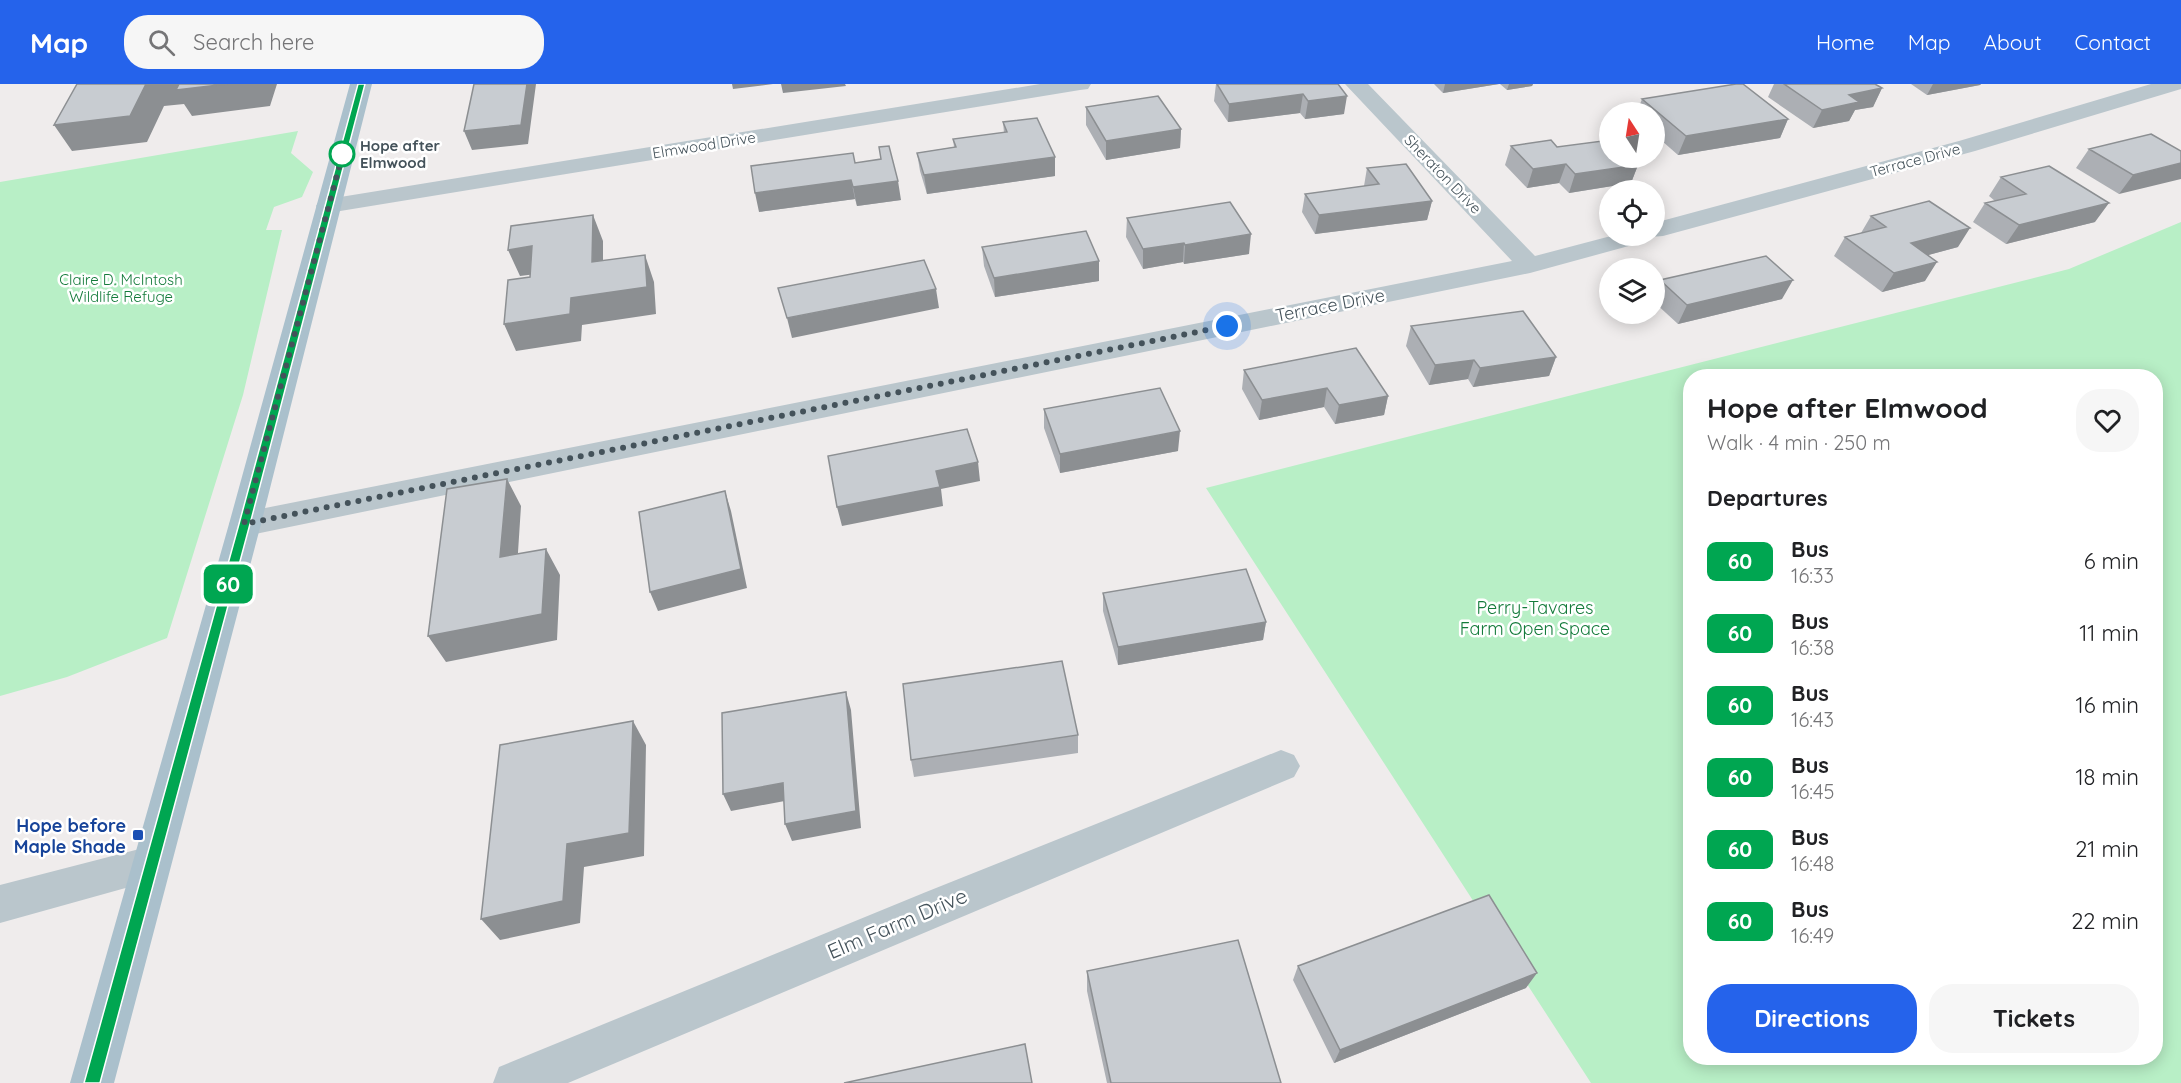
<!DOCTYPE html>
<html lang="en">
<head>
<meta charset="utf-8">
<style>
  :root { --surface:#fff; --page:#f6f6f6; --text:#202124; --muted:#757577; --accent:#2563eb }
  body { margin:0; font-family:Quicksand,sans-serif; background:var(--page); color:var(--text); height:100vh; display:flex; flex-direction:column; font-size:22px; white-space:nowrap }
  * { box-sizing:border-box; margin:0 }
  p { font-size:20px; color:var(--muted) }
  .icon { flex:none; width:33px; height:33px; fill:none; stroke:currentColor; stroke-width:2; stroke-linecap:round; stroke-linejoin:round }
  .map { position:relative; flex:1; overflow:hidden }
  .panel { position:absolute; left:1683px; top:285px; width:480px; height:696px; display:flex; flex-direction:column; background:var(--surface); border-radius:24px; box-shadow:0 3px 15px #0003 }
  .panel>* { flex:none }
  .badge { padding:0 12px; border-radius:9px; font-size:21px; line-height:39px }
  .needle { width:39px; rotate:348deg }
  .tools { position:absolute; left:1599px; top:18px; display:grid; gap:12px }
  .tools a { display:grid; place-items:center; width:66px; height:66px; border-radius:50%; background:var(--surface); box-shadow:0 3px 15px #0003; font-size:30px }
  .you { position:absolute; width:30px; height:30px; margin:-15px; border:4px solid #fff; border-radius:50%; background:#1a73e8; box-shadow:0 0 0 9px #1a73e833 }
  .map>.badge { position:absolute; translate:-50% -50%; box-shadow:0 0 0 3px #fff }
  h2 { padding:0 24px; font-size:22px; line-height:54px }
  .round { display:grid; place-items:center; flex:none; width:63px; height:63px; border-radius:24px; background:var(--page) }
  .headline { display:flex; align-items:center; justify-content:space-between; height:102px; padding:0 24px }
  h1 { font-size:28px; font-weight:700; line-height:45px }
  .primary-button { display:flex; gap:12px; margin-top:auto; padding:12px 24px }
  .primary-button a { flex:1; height:69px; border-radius:24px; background:var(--accent); color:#fff; font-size:24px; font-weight:700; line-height:69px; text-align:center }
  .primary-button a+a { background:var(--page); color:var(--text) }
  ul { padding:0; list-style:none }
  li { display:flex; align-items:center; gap:18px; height:72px; padding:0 24px }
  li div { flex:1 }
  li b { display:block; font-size:22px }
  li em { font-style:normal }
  li .badge { min-width:66px; font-weight:700; text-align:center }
  header { display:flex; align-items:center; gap:36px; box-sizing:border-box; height:84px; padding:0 30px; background:var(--accent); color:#fff }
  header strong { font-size:28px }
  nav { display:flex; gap:33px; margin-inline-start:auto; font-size:21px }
  .search { width:420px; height:54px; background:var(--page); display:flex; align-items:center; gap:15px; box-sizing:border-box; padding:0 21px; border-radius:24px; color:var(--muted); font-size:22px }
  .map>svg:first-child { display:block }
  .green { fill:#b8efc6; fill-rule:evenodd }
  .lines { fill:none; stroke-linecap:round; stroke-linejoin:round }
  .minor { fill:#bac6cc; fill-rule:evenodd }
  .major { fill:#aac0cc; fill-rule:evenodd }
  .wall { fill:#acafb4 }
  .shaded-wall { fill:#8c8f92 }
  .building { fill:#c8ccd1; stroke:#8c8f92; stroke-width:1.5 }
  .line { fill:#00a651; stroke:#fff; stroke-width:1.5 }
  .walk { stroke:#44525a; stroke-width:6; stroke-dasharray:0 10.8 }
  .stop-dot { fill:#fff; stroke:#00a651; stroke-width:3 }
  .transit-dot { fill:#1a4fb4; stroke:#fff; stroke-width:2 }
  .labels { text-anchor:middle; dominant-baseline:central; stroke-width:5; stroke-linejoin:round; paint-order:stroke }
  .far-stop-label { font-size:15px; font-weight:bold; fill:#44525a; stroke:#fff; text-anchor:start }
  .far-street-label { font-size:15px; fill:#44525a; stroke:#fff }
  .far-park-label { font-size:15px; fill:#147b3b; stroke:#fff }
  .street-label { font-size:18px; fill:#44525a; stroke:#fff }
  .park-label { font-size:18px; fill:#147b3b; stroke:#fff }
  .transit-label { font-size:18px; font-weight:bold; fill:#164399; stroke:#fff; text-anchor:end }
  .near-street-label { font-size:21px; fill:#44525a; stroke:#fff }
</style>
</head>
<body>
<header>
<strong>Map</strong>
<div class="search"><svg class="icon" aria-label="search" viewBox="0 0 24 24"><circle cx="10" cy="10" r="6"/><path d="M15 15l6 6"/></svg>Search here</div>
<nav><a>Home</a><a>Map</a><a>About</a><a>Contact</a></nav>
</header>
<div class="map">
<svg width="2181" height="999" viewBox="0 0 2181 999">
  <rect width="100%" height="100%" fill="#efecec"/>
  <!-- green -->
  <path class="green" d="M298,47L291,69L313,88L302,113L274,123L266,146H282L243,311L167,554L67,593L0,612V98Z
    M2181,138V999H1591L1206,404L2069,185ZM1690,292H2156V974H1690Z"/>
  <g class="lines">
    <!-- minor -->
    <path class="minor" d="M1040,0H1091L1088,5L1080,6L328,129L319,127L316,122L319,117L328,115Z
      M1345,0H1368L1535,172L1611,152H1654V139L1959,57L2151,0H2181V5L1975,67L1663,152L1650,153L1647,157L1530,189L245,452L234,448L229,440L234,432L245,428L1512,177Z
      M1281,666L1294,671L1300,682L1294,693L568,999H493L499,983L926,808Z
      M151,762L165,767L171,780L165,793L0,839V801Z"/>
    <!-- major -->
    <path class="major" d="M350,0H372L261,440L114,999H70L229,440Z"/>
  </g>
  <!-- wall -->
  <path class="wall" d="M1216,0H1338L1344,30L1305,35L1300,29L1228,38L1214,17Z
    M1434,0H1499L1443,9Z
    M1500,0H1533L1532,2L1507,6Z
    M1774,0H1875L1882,4L1873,23L1855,26L1849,37L1813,44L1768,13Z
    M1911,0H1981L1980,1L1927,11Z
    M1642,15L1788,35L1780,54L1678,71L1654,50V28H1637Z
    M1086,23L1181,45L1180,64L1106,76L1086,41Z
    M1003,38L1055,73V92L927,110L920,87L917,69L954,63L953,55L1004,49Z
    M1511,62L1557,63L1638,81L1631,99L1569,109L1559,99L1527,104L1505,81Z
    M2089,65L2181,67L2119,110L2076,84Z
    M855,79L901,116L857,122L855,115L759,128Z
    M1367,84L1432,117L1427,136L1315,150L1302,128L1305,110L1364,102Z
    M2001,93L2095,138L2006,160L1973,138L1985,119L1995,117L1989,112Z
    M1871,132L1958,163L1928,171L1925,197L1882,208L1834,172L1845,153L1861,149Z
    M1127,134L1249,170L1184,180L1183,178L1143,185L1126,153Z
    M982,163L1099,177V197L995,213L984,182Z
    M1660,196L1782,215L1678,240L1654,218V210Z
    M1411,242L1556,273L1549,292L1473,303L1468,295L1429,301L1406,262Z
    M1244,286L1388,312L1384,331L1335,340L1324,323L1259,336L1242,305Z
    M1044,325L1178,367L1060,389L1044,344Z
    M1103,509L1266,538L1263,556L1118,581L1103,527Z
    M1078,651V669L914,693L911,676Z
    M1298,882L1526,904L1334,979L1293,896Z
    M1087,887L1281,999H1107L1087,907Z"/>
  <!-- shaded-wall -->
  <path class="shaded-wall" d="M146,0H277L270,22L192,32L184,20L164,22L147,58L72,67L54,41Z
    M527,0H536L528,60L472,66L464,47Z
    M732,0H773L733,5Z
    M781,0H845L846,2L783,9Z
    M1445,0H1499L1443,9Z
    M1509,0H1533L1532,2L1507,6Z
    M1933,0H1981L1980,1L1927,11Z
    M1882,4L1873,23L1855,26L1849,37L1813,44L1822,26L1849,11Z
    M1303,10L1300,29L1228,38L1229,20Z
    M1347,12L1344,30L1305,35L1308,17Z
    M1788,35L1780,54L1678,71L1686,52Z
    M1181,45L1180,64L1106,76V57Z
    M1055,73V92L927,110L924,91Z
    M2181,79V95L2119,110L2133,91Z
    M1566,80L1559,99L1527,104L1533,85Z
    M1638,81L1631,99L1569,109L1575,90Z
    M851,96L855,115L759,128L755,109Z
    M898,97L901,116L857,122L853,103Z
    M1432,117L1427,136L1315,150L1319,131Z
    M2109,119L2095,138L2006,160L2019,141Z
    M593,131L603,157V205L592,178Z
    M1970,144L1958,163L1899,179L1911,159Z
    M1251,150L1249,170L1184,180L1185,161Z
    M1184,159L1183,178L1143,185V165Z
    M532,162L544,189L520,192L508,166Z
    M645,171L654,198L656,230L582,241L581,257L516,267L504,240L571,214Z
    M1099,177V197L995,213L994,194Z
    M1937,178L1925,197L1882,208L1894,189Z
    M1793,196L1782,215L1678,240L1687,221Z
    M936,205L939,224L792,254L787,234Z
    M1556,273L1549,292L1473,303L1480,284Z
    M1474,276L1468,295L1429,301L1435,281Z
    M1327,304L1324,323L1259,336L1262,316Z
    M1388,312L1384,331L1335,340L1339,321Z
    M1180,347L1178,367L1060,389V370Z
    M978,378L980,397L941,405L943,422L842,442L837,423L936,387Z
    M507,395L521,422L516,499L500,473Z
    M725,407L731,427L747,504L658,527L650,508Z
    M546,465L560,491L557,556L446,578L428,552Z
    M1266,538L1263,556L1118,581V563Z
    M846,608L851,626L861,744L792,757L785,740Z
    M633,637L646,661L644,772L584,783L580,839L500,856L481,835L567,760Z
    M783,699L790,716L731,727L723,710Z
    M1537,889L1526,904L1334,979L1340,966Z"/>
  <!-- building -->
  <path class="building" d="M77,0H146L130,32L54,41Z
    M179,0H227L176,6Z
    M474,0H527L521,41L464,47Z
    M1217,0H1338L1347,12L1308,17L1303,10L1229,20Z
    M1736,0H1743L1788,35L1686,52L1642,15Z
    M1784,0H1875L1882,4L1849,11L1859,18L1822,26Z
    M1158,12L1181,45L1106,57L1086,23Z
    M1037,34L1055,73L924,91L917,69L956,63L953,55L1007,48L1003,38Z
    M2151,50L2181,67V79L2133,91L2089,65Z
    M1551,56L1557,63L1610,56V74H1631L1638,81L1575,90L1566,80L1533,85L1511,62Z
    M889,62L898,97L853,103L851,96L755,109L751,82L853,69L855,79L881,75L879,63Z
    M1406,80L1432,117L1319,131L1305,110L1379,100L1367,84Z
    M2049,82L2109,119L2019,141L1985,119L2026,110L2001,93Z
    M1929,117L1970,144L1911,159L1937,178L1894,189L1845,153L1886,143L1871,132Z
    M1230,118L1251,150L1185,161L1184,159L1143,165L1127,134Z
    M593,131L592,178L645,171L647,203L571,214L570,230L504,240L508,196L530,193L532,162L508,166L511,142Z
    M1086,147L1099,177L994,194L982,163Z
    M1766,172L1793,196L1687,221L1660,196Z
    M924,176L936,205L787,234L778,204Z
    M1523,227L1556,273L1480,284L1474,276L1435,281L1411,242Z
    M1356,264L1388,312L1339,321L1327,304L1262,316L1244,286Z
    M1160,304L1180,347L1060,370L1044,325Z
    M967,345L978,378L936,387L940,403L837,423L828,372Z
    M507,395L500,473L546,465L542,530L428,552L447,405Z
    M725,407L741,485L650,508L639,428Z
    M1246,485L1266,538L1118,563L1103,509Z
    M1062,577L1078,651L911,676L903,600Z
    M846,608L856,727L785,740L783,699L723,710L722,629Z
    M633,637L629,749L567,760L563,817L481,835L500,661Z
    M1489,811L1537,889L1340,966L1298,882Z
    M1238,856L1281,999H1111L1087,887Z
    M1025,960L1032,999H844Z"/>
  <!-- line -->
  <path class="line" d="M358,0H365L250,440L100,999H84L239,440Z"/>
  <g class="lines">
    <!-- walk -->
    <path class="walk" d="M342,70L345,61L244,440L1227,242"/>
  </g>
  <!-- markers -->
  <circle class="stop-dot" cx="342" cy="70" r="12"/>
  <rect class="transit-dot" x="132" y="745" width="12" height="12" rx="3"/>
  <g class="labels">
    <!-- far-stop labels -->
    <g class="far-stop-label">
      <text x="360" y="61">Hope after<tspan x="360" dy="17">Elmwood</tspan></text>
    </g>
    <!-- far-street labels -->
    <g class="far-street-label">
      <text transform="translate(704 61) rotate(-9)">Elmwood Drive</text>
      <text transform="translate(1915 76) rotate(-15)">Terrace Drive</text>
      <text transform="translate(1443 90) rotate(46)">Sheraton Drive</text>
    </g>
    <!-- far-park labels -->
    <g class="far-park-label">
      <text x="121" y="195">Claire D. McIntosh<tspan x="121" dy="17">Wildlife Refuge</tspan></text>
    </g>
    <!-- street labels -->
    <g class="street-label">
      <text transform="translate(1330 221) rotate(-11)">Terrace Drive</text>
    </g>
    <!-- park labels -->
    <g class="park-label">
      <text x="1535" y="523">Perry-Tavares<tspan x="1535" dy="21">Farm Open Space</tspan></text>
    </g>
    <!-- transit labels -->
    <g class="transit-label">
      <text x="126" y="741">Hope before<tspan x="126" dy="21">Maple Shade</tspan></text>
    </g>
    <!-- near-street labels -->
    <g class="near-street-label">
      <text transform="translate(897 839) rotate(-23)">Elm Farm Drive</text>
    </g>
  </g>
</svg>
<div class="tools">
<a><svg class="needle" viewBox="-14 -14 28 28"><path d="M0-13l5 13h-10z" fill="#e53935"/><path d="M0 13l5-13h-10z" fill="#757577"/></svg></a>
<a><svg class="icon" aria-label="locate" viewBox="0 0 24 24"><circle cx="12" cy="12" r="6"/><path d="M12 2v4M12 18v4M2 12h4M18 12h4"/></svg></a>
<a><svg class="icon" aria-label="layers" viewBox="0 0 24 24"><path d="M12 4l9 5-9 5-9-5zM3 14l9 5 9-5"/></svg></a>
</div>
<div class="you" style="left:1227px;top:242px"></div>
<b class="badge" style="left:228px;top:500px;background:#00a651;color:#fff">60</b>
<section class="panel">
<div class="headline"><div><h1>Hope after Elmwood</h1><p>Walk · 4 min · 250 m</p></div><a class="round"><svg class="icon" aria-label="heart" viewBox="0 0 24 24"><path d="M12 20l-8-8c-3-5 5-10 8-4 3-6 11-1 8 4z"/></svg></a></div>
<h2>Departures</h2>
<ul>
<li><span class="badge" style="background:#00a651;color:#fff">60</span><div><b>Bus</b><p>16:33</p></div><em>6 min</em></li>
<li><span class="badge" style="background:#00a651;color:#fff">60</span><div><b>Bus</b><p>16:38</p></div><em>11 min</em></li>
<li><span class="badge" style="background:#00a651;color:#fff">60</span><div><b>Bus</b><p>16:43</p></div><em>16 min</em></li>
<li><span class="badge" style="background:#00a651;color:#fff">60</span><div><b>Bus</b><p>16:45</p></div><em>18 min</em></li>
<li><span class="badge" style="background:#00a651;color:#fff">60</span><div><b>Bus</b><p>16:48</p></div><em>21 min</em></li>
<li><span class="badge" style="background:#00a651;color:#fff">60</span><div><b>Bus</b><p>16:49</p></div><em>22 min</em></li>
</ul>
<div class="primary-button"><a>Directions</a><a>Tickets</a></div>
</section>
</div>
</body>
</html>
